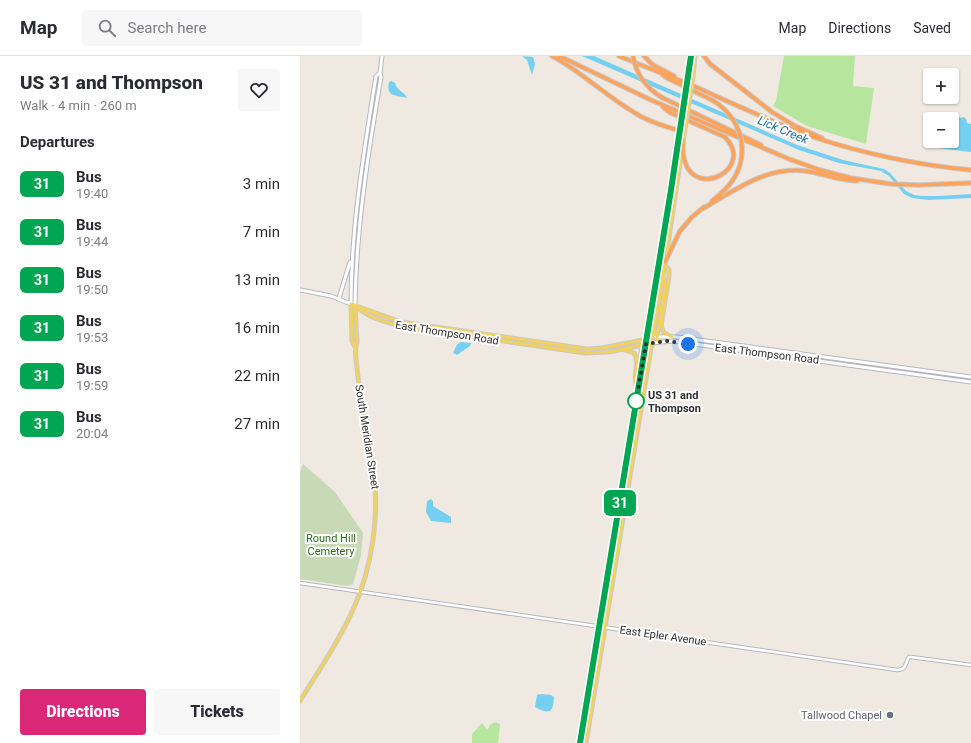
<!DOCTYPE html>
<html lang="en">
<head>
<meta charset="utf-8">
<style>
  :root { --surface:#fff; --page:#f7f7f7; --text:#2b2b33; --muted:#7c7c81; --line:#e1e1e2; --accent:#db2777 }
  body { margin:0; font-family:Roboto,sans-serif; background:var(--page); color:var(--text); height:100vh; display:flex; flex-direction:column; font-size:15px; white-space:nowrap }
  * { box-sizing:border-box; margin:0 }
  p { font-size:13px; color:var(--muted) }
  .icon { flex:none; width:22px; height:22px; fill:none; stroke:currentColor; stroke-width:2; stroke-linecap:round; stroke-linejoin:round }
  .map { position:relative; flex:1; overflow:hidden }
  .panel { display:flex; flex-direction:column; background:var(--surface); width:300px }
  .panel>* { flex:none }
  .badge { padding:0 8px; border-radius:6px; font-size:14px; line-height:26px }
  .fabs { position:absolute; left:623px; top:12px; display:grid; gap:8px }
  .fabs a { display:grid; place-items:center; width:36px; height:36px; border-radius:4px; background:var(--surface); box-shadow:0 1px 3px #0004; font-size:20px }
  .you { position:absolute; width:20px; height:20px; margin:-10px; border:3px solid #fff; border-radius:50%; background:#1a73e8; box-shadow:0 0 0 6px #1a73e833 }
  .map>.badge { position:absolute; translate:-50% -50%; box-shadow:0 0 0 2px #fff }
  h2 { padding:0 20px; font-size:15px; line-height:36px }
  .round { display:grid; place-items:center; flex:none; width:42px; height:42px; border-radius:4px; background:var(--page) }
  .head { display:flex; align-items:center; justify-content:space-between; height:68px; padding:0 20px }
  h1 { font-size:19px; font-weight:800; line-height:30px }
  .action { display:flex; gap:8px; margin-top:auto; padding:8px 20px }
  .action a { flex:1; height:46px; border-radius:4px; background:var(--accent); color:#fff; font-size:16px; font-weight:800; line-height:46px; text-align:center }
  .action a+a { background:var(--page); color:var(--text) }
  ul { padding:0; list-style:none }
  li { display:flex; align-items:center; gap:12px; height:48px; padding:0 20px }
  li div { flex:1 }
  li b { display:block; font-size:15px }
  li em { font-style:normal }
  li .badge { min-width:44px; font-weight:700; text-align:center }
  header { display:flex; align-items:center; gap:24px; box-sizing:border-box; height:56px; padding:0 20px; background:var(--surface); border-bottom:1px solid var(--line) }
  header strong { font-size:19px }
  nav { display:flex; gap:22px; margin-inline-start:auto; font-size:14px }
  .search { width:280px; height:36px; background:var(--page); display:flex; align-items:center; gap:10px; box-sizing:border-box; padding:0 14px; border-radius:4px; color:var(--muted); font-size:15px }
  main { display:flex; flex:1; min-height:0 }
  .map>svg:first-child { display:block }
  .green { fill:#b6e59e }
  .cemetery { fill:#c8d9b8 }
  .water { fill:#75cff0 }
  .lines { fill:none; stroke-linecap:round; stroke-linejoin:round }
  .tertiary-casing { stroke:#b4b7c1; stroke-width:4.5 }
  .secondary-casing { stroke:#b4b7c1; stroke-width:5 }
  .primary-casing { stroke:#c9c9c9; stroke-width:5 }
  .motorway-casing { stroke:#c9c9c9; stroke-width:5.5 }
  .tertiary { stroke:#fff; stroke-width:2.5 }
  .secondary { stroke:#fff; stroke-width:3 }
  .primary { stroke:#f2d163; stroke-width:3 }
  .motorway { stroke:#ffa35c; stroke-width:3.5 }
  .primary-bridge-casing { stroke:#c9c9c9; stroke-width:5; stroke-linecap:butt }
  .motorway-bridge-casing { stroke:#c9c9c9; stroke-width:5.5; stroke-linecap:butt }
  .primary-bridge { stroke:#f2d163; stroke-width:3 }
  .motorway-bridge { stroke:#ffa35c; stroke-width:3.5 }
  .line-casing { stroke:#fff; stroke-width:9 }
  .line { stroke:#00a651; stroke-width:6 }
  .walk { stroke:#2e2e2e; stroke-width:4; stroke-dasharray:0 7.2 }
  .stop-dot { fill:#fff; stroke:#00a651; stroke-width:2 }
  .worship-dot { fill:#6b7280; stroke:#fff; stroke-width:1.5 }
  .labels { text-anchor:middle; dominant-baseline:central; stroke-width:4; stroke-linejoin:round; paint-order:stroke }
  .street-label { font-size:11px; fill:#2e2e2e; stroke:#fff }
  .stop-label { font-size:11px; font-weight:bold; fill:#2e2e2e; stroke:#fff; text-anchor:start }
  .park-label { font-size:11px; fill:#2c6e1b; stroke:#fff }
  .worship-label { font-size:11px; fill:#5b616d; stroke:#fff; text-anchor:end }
  .water-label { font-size:12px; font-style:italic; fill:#0d6fa3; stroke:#fff }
</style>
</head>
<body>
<header>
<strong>Map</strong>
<div class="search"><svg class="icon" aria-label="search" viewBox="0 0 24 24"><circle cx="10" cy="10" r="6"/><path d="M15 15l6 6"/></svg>Search here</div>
<nav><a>Map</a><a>Directions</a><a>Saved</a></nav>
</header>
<main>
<section class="panel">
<div class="head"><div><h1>US 31 and Thompson</h1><p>Walk · 4 min · 260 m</p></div><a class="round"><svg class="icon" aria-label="heart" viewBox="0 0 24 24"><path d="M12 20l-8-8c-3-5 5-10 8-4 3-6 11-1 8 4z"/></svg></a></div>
<h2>Departures</h2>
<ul>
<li><span class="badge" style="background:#00a651;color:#fff">31</span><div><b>Bus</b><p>19:40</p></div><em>3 min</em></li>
<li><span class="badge" style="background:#00a651;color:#fff">31</span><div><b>Bus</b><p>19:44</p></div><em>7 min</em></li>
<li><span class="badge" style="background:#00a651;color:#fff">31</span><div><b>Bus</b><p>19:50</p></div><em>13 min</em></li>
<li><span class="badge" style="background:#00a651;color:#fff">31</span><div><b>Bus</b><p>19:53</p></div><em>16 min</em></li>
<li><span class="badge" style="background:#00a651;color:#fff">31</span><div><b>Bus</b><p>19:59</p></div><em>22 min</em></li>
<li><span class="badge" style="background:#00a651;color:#fff">31</span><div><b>Bus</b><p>20:04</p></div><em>27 min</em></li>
</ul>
<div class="action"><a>Directions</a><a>Tickets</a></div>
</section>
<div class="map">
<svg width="671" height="687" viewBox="0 0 671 687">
  <rect width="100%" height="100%" fill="#efe9e1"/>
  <!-- green -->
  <path class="green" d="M484,0H555L553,30L574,32L566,88L507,70L473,50L476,45Z
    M195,666L200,668L198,687H172V678L182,667L187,674L190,669Z"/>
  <!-- cemetery -->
  <path class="cemetery" d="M3,408L35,436L63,477L61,499L53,528L47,530L0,523V416Z"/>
  <!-- water -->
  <path class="water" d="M222,0L233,1L235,8L232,19L227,4Z
    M282,0H294L497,89L543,104L584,113L590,117L606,135L614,139L622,140H639L671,138V142L628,144L612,142L604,138L589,120L581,115L539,107L499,94Z
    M91,25L95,27C96,34 105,36 107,42C95,39 86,41 89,26Z
    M651,56L656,57L660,62L664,61L666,63L667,67L671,68V96L629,91L625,87L626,84H628L626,83V79L630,76V85H652V63H642L641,61H646Z
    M161,286L171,287L170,290L157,299L153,297C156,292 155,289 161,286Z
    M131,443L133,445V450L151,461V467L131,465L126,456L127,445Z
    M240,638L251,639L254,641C253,657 250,659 235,651L237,639Z"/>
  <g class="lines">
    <defs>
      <path id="tertiary" d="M0,527L597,614C608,613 604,608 609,601H611L671,609"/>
      <path id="secondary" d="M0,234L31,240L51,248C51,171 64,96 76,20L80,17
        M39,242L50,206
        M55,250C56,173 68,97 81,21L80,17L82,0
        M356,281H377L671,321
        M352,287L372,285L671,326"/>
      <path id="primary" d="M388,19L391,0
        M393,21L395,0
        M383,87L386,66
        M365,209L369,214V220L361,270L364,277L372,281
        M360,210L361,215L364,224L365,231L357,281V284L361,285
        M57,251C68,262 91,268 107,271L285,297L309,296L352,287
        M342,287L339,311L342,323V337
        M55,291L52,285L51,248L101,266L287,293L302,292L353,282
        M325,294L334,297C341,307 331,320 338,332
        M0,645C18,616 38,587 52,556C73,511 80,458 73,408C68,376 60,345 57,312C56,303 54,294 57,286L55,250
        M280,687L382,64
        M286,687L367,195L382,93"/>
      <path id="motorway" d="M252,0C282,16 306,40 335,57C348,66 365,70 380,75
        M259,0L351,44L489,103L520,114L551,122L591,128L618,129L671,127
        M319,0C345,11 372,21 398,32C436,49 474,67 513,81C565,98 617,109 671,114
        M344,0L353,9L374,20
        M404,0L410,8L472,56L495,70L522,82
        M391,1V0
        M363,19L367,22L412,44
        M363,42L461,89
        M363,51L371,57L425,81C455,112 397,143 385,106C382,99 383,92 383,85
        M412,145C430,131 443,116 442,91
        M402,153C434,135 466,110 505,115C522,117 539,125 557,125
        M365,206L380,175L392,161L404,151"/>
    </defs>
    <!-- tertiary casing -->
    <use href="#tertiary" class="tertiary-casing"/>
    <!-- secondary casing -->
    <use href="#secondary" class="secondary-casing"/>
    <!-- primary casing -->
    <use href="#primary" class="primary-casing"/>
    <!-- motorway casing -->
    <use href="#motorway" class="motorway-casing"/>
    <!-- tertiary -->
    <use href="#tertiary" class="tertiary"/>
    <!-- secondary -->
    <use href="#secondary" class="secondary"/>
    <!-- primary -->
    <use href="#primary" class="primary"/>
    <!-- motorway -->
    <use href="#motorway" class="motorway"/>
    <defs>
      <path id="primary-bridge" d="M382,64L388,19
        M386,66L393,21"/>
      <path id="motorway-bridge" d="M333,0C336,18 347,33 363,42
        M412,44C429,54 441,71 442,91"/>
    </defs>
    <!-- primary-bridge casing -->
    <use href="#primary-bridge" class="primary-bridge-casing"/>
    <!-- motorway-bridge casing -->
    <use href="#motorway-bridge" class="motorway-bridge-casing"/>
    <!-- primary-bridge -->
    <use href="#primary-bridge" class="primary-bridge"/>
    <!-- motorway-bridge -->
    <use href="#motorway-bridge" class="motorway-bridge"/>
  </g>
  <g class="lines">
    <defs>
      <path id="line" d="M280,687L371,134L391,0"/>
    </defs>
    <!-- line casing -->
    <use href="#line" class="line-casing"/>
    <!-- line -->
    <use href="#line" class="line"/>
    <!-- walk -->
    <path class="walk" d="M336,345L346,288L368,285L388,288"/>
  </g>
  <!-- markers -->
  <circle class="stop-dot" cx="336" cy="345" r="8"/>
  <circle class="worship-dot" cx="590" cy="659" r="4"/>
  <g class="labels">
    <!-- street labels -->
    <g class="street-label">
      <text transform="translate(147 277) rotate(9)">East Thompson Road</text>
      <text transform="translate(467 298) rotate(7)">East Thompson Road</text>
      <text transform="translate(67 381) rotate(81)">South Meridian Street</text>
      <text transform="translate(363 580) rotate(8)">East Epler Avenue</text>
    </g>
    <!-- stop labels -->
    <g class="stop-label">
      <text x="348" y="339">US 31 and<tspan x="348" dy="13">Thompson</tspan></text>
    </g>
    <!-- park labels -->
    <g class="park-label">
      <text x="31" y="482">Round Hill<tspan x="31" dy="13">Cemetery</tspan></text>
    </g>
    <!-- worship labels -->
    <g class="worship-label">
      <text x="582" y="659">Tallwood Chapel</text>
    </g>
    <!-- water labels -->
    <g class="water-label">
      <text transform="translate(483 74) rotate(23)">Lick Creek</text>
    </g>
  </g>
</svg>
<div class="fabs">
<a>+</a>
<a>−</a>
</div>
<div class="you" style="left:388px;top:288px"></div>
<b class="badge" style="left:320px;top:447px;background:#00a651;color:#fff">31</b>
</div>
</main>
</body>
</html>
